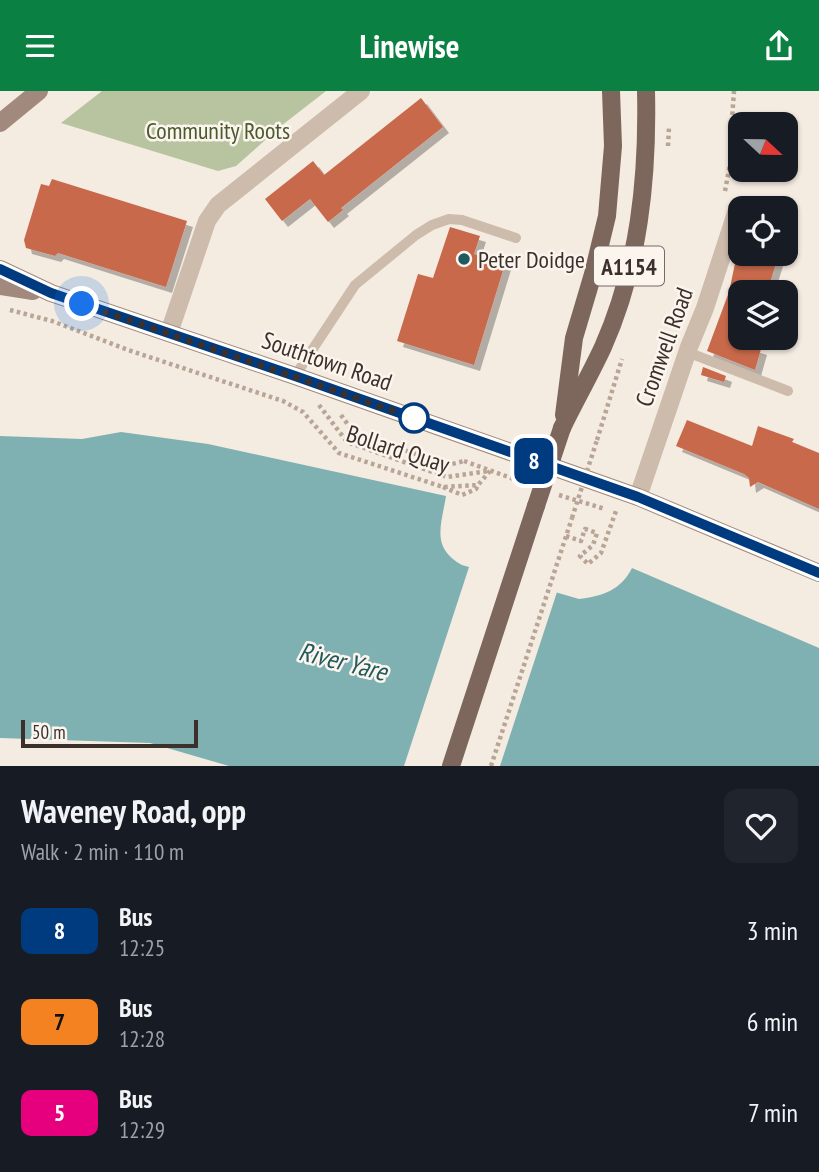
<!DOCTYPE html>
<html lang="en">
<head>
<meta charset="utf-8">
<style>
  :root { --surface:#171b24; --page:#20242c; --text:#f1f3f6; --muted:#9ea1a6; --accent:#0b8043 }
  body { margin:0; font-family:"PT Sans Narrow",sans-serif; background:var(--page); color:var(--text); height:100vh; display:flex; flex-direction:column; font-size:26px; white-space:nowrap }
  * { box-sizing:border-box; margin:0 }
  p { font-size:23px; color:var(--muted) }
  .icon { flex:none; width:38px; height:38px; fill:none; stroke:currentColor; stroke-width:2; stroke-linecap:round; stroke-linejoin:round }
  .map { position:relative; height:675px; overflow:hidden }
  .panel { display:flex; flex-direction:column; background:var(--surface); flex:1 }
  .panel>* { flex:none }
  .badge { padding:0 14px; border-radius:10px; font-size:24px; line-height:46px }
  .needle { width:46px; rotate:112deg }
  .fabs { position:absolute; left:728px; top:21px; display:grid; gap:14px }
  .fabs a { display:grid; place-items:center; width:70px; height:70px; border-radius:14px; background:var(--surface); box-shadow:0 2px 5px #0004; font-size:35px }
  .scale { position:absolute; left:21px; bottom:18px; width:177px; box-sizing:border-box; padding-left:7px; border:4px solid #3b302b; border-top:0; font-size:19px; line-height:24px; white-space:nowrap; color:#3b302b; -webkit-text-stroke:5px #fbf5ee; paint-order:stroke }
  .you { position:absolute; width:35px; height:35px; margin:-18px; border:5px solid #fff; border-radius:50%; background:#1a73e8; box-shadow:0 0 0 10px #1a73e833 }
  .map>.badge { position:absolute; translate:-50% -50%; box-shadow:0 0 0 4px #fff }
  .round { display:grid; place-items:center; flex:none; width:74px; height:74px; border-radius:14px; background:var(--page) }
  .overview { display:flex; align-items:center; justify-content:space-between; height:119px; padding:0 21px }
  h1 { font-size:33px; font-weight:800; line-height:52px }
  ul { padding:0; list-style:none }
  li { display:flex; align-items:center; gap:21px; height:91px; padding:0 21px }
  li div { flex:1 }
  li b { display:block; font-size:26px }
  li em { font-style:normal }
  li .badge { min-width:77px; font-weight:700; text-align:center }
  header { display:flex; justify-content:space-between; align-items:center; height:91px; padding:0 21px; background:var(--accent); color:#fff; font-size:32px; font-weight:800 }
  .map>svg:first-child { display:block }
  .green { fill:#b8c4a0 }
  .water { fill:#7fb0b2 }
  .pier { fill:#f4ebe1 }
  .building { fill:#c8694b; filter:url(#shadow) }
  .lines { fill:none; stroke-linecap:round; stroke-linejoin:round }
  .path { stroke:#b9a596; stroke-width:4.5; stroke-dasharray:3.5 3.5; stroke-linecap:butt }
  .lane { stroke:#cdbbac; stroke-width:10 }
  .street { stroke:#cdbbac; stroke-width:18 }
  .secondary { stroke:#a18a7d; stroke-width:18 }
  .primary { stroke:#7d675c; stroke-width:18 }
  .path-bridge { stroke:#b9a596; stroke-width:4.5; stroke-dasharray:3.5 3.5; stroke-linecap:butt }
  .primary-bridge { stroke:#7d675c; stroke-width:18 }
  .line-casing { stroke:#fff; stroke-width:16 }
  .line { stroke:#003b80; stroke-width:10 }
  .walk { stroke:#3b302b; stroke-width:7; stroke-dasharray:0 12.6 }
  .poi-dot { fill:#1f5a5e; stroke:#fbf5ee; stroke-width:2.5 }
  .stop-dot { fill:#fff; stroke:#003b80; stroke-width:3.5 }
  .labels { text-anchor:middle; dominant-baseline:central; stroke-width:5; stroke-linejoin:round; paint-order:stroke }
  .shield { fill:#fbf5ee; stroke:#756b66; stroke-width:2 }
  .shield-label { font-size:23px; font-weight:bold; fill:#3b302b }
  .park-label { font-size:24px; fill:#4a5a2e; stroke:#fbf5ee }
  .poi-label { font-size:24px; fill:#3b302b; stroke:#fbf5ee; text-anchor:start }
  .street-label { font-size:24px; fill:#3b302b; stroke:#fbf5ee }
  .water-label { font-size:26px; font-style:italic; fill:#1f5a5e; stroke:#fbf5ee }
</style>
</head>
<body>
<header><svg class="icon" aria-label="menu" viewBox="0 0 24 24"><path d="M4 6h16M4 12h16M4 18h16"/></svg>Linewise<svg class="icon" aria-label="share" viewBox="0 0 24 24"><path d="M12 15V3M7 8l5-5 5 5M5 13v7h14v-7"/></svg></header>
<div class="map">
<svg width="819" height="675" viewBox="0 0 819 675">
  <defs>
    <filter id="shadow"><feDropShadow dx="6" dy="6" stdDeviation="0" flood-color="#0004"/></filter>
  </defs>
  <rect width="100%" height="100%" fill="#f4ebe1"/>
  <!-- green -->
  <path class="green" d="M102,0H326L281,35L236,75L218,80L61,32Z"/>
  <!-- water -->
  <path class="water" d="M121,341L208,353L446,405C441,436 431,456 462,474L579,508C603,505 621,499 632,477L819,557V675H229L150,652L0,647V345L82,348Z"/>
  <!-- pier -->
  <path class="pier" d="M470,473L558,498L500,675H404Z"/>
  <!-- building -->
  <path class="building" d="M421,7L443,36L341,117L343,119L328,131L310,108L282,130L265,108L313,70L324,84Z
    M52,88L187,130L166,196L58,162L55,165L26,157L24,149L41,93L49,95Z
    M450,136L480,145L474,163L505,173L474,274L397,250L418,183L433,187Z
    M737,163H779L767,201H740L742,252L761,258L755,279L707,260L729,201Z
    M703,276L726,285L724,291L701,284Z
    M687,329L752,355L758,335L794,348L792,351L819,362V418L758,391L750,396L749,387L744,383L676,355Z"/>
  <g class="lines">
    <!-- path -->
    <path class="path" d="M668,55L669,36
      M725,100L734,52L732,28L734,0
      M10,219L52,230L128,259L283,310L303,321L339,362L443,396L478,394L490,380
      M319,314L347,351L447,386L489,380
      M341,324L354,342L448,374L464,370
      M597,349L622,268
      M464,370L525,392
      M443,396L462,404L476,398L478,394
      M559,404L605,418
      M566,445L581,450L585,438L597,442L593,454L580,465L588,473L601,462L616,420
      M491,675L572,427"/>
    <!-- lane -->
    <path class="lane" d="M687,261L788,300
      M295,285L355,194L416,144L432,134L449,128L462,129L516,147"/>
    <!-- street -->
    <path class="street" d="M169,242L207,130L218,114L361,0
      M638,406L689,256L705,217L738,116"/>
    <!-- secondary -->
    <path class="secondary" d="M0,32L39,0
      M0,178L51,202L295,285L638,406L819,482
      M0,195L33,200"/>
    <!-- primary -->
    <path class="primary" d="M564,324L574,247L593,183L607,125L613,55L611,0
      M562,337C575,310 590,284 603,256C639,175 648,88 646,0
      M451,675L536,415"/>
    <!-- path-bridge -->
    <path class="path-bridge" d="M572,427L597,349"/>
    <!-- primary-bridge -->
    <path class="primary-bridge" d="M536,415L562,337"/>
  </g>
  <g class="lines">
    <defs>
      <path id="line" d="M0,178L51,202L295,285L638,406L819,482"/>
    </defs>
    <!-- line casing -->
    <use href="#line" class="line-casing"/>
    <!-- line -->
    <use href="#line" class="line"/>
    <!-- walk -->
    <path class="walk" d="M82,213L426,331L414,327"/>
  </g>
  <!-- markers -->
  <circle class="poi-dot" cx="464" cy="168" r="7"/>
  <circle class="stop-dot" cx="414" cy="327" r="14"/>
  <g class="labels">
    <!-- shield labels -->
    <rect class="shield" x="594" y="155.5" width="70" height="39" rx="5"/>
    <g class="shield-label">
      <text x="629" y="175">A1154</text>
    </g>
    <!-- park labels -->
    <g class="park-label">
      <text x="218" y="39">Community Roots</text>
    </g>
    <!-- poi labels -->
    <g class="poi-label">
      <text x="478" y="168">Peter Doidge</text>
    </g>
    <!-- street labels -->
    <g class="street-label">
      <text transform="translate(664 256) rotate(-70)">Cromwell Road</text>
      <text transform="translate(327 270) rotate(19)">Southtown Road</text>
      <text transform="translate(398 358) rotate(18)">Bollard Quay</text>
    </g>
    <!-- water labels -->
    <g class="water-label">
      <text transform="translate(343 570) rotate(14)">River Yare</text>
    </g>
  </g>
</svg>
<div class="fabs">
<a><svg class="needle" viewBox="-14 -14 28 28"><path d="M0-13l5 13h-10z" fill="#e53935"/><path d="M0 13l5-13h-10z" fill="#9ea1a6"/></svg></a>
<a><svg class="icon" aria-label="locate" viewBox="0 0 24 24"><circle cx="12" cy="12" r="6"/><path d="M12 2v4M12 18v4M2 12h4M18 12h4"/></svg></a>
<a><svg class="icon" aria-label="layers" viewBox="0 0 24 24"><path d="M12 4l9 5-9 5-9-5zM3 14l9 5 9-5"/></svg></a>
</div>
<div class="scale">50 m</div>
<div class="you" style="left:82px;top:213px"></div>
<b class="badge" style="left:534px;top:370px;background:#003b80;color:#fff">8</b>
</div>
<section class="panel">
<div class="overview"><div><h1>Waveney Road, opp</h1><p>Walk · 2 min · 110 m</p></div><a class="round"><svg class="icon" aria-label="heart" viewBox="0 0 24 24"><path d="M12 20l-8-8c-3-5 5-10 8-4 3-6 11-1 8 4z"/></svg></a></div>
<ul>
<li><span class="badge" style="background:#003b80;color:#fff">8</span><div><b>Bus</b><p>12:25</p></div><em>3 min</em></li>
<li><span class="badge" style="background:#f58220;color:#111">7</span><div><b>Bus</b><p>12:28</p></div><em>6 min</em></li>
<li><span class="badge" style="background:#e6007e;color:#fff">5</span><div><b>Bus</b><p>12:29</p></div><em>7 min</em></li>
</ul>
</section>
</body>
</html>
